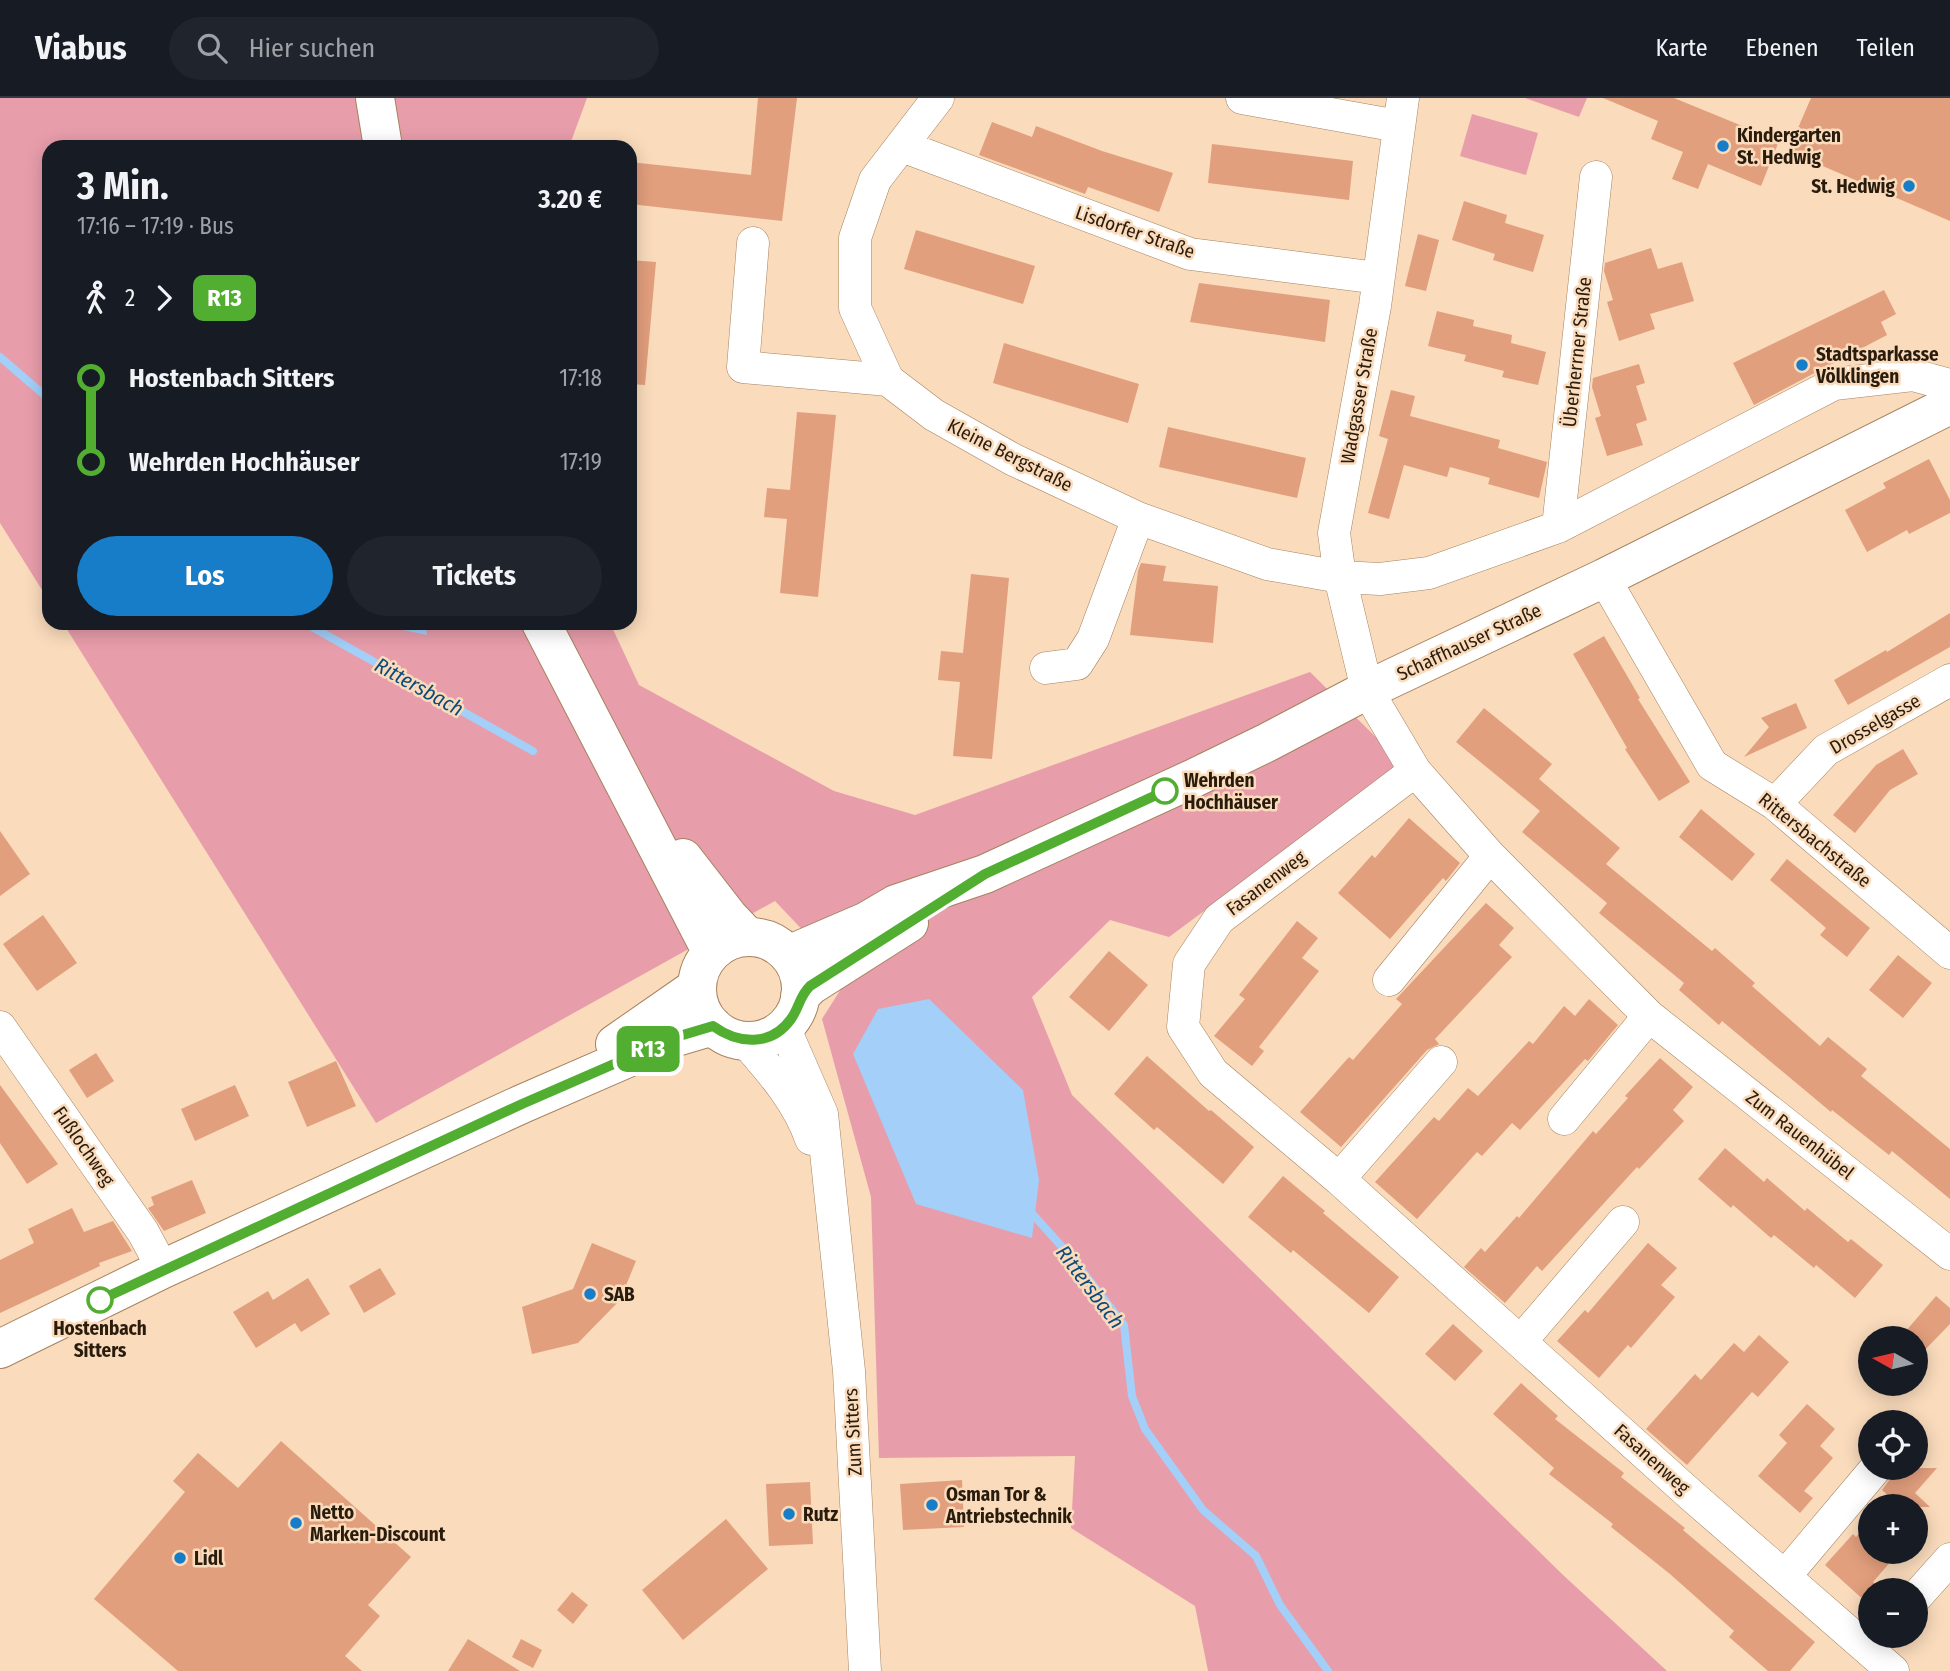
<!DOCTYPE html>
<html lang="de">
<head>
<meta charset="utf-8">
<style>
  :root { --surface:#171b24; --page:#20242c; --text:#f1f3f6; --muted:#9ea1a6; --line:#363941; --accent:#177dc8 }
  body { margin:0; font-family:"Fira Sans Condensed",sans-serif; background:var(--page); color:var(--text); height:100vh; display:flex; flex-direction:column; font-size:26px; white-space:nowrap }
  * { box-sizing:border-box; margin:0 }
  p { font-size:23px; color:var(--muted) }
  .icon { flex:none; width:38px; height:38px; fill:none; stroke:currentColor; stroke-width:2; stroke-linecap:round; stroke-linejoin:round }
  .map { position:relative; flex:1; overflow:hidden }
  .side { position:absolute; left:42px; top:42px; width:595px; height:490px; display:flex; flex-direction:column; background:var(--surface); border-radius:21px; box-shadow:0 4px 18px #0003 }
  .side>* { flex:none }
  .badge { padding:0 14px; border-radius:10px; font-size:24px; line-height:46px }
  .needle { width:46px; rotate:278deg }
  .fabs { position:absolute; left:1858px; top:1228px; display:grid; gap:14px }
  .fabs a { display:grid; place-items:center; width:70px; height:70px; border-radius:50%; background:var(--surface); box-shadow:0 4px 18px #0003; font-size:35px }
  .map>.badge { position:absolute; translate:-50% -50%; box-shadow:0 0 0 4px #fff }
  .legs { display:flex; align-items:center; gap:10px; height:77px; padding:0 35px; font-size:23px }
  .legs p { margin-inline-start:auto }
  .summary { display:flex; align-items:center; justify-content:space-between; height:119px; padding:0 35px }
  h1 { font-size:38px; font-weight:700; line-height:52px }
  .cta { display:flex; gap:14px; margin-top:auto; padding:14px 35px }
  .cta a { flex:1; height:80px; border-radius:42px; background:var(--accent); color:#fff; font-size:28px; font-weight:700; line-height:80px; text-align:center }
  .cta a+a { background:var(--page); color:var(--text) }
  ul { padding:0 35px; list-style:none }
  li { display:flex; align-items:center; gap:24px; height:84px; font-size:26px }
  li i { display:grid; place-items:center; width:10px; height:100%; margin:0 9px; background:currentColor }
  li i::after { content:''; width:18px; height:18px; margin:-9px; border:5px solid; border-radius:50%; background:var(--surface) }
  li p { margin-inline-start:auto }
  li:first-child i { background:linear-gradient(#0000 50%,currentColor 0) }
  li:last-child i { background:linear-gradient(currentColor 50%,#0000 0) }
  header { display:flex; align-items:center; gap:42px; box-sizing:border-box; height:98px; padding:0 35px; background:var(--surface); border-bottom:2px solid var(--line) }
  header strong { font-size:33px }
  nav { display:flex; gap:38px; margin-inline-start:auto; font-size:24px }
  .search { width:490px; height:63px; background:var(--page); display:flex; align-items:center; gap:18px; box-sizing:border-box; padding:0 24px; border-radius:38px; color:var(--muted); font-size:26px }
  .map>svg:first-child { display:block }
  .green { fill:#e89dab }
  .water { fill:#a3cff8 }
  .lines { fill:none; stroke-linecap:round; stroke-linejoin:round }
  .stream { stroke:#a3cff8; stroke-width:8 }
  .building { fill:#e29f7d }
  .street-casing { stroke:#a6835e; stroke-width:33 }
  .secondary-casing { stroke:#a6835e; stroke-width:40 }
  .street { stroke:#fff; stroke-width:32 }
  .secondary { stroke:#fff; stroke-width:38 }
  .line-1-casing { stroke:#fff; stroke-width:16 }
  .line-1 { stroke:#51ae31; stroke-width:10 }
  .poi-dot { fill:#177dc8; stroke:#fadbbc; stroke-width:2.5 }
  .stop-1-dot { fill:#fff; stroke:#51ae31; stroke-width:3.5 }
  .labels { text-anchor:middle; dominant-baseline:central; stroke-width:5; stroke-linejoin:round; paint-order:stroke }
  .poi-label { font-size:19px; font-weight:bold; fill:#291c0d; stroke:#fadbbc; text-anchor:start }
  .street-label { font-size:19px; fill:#291c0d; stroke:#fadbbc }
  .stop-label { font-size:19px; font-weight:bold; fill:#291c0d; stroke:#fadbbc; text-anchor:start }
  .water-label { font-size:21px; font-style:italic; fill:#0d4b7a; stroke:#fadbbc }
</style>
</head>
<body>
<header>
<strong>Viabus</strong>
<div class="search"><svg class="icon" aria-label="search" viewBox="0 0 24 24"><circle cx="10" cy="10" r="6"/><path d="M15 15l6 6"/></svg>Hier suchen</div>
<nav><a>Karte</a><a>Ebenen</a><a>Teilen</a></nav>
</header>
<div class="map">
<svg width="1950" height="1573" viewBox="0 0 1950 1573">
  <rect width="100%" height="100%" fill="#fadbbc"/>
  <!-- green -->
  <path class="green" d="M0,0H587L569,49H49V503L0,425Z
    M1525,0H1587L1579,19Z
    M1472,16L1538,35L1526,77L1460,58Z
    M63,525H610L639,587L834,693L915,717L1310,574L1403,666L1169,839L1110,822L1032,899L1072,997L1562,1476L1667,1573H1208L1195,1508L1071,1430L1075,1358L879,1360L871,1099L822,921L848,880L775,803L376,1025Z"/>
  <!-- water -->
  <path class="water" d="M375,525H425L427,537L379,527Z
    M929,901L1023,992L1039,1082L1032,1140L916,1106L853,956L878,911Z"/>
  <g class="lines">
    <!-- stream -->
    <path class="stream" d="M0,259L49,301
      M305,525L533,653
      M1028,1111L1073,1161L1124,1227L1132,1298L1145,1331L1203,1412L1256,1458L1280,1507L1328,1573"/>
  </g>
  <!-- building -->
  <path class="building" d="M758,0H797L782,123L630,106V64L751,77Z
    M1603,0H1674L1779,43L1761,88L1708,66L1698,91L1672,81L1683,54L1651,41L1658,23Z
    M1811,0H1950V123L1788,53Z
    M992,24L1032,39L1036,28L1102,53L1173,75L1159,114L1088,89L1085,96L979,57Z
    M1212,46L1353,63L1349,102L1208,85Z
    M1464,103L1507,117L1505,125L1544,137L1533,174L1493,162L1495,156L1452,142Z
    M916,132L1035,168L1023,206L904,171Z
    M1418,136L1439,142L1426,193L1405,188Z
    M1651,150L1658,171L1682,164L1694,203L1650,216L1655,231L1619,243L1607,204L1613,202L1604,173L1605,165Z
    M630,162L656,164L645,287L630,286Z
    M1199,185L1330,202L1325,244L1190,224Z
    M1884,192L1896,216L1881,224L1887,237L1754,307L1733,265Z
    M1437,213L1474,222L1473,228L1512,237L1511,245L1546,254L1538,287L1502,279L1504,273L1464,263L1466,257L1428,248Z
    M1004,245L1139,286L1128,325L993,285Z
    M1639,266L1645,285L1636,288L1647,322L1636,326L1643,347L1607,358L1595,320L1601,318L1592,289L1593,280Z
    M1391,292L1415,298L1410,318L1500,342L1498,350L1547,364L1539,400L1488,386L1490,380L1450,369L1447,379L1404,367L1389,421L1368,415L1388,341L1379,338Z
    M797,314L836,317L818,499L780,495L787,421L764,419L767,390L790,392Z
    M1168,329L1306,360L1297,400L1159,369Z
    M1929,361L1950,402V415L1909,436L1907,432L1867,454L1845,412L1886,390L1883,385Z
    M1141,465L1166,468L1163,483L1218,488L1213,545L1130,537L1138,473Z
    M971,476L1009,480L992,661L953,658L960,584L938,582L941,553L963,555Z
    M1950,515V549L1848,607L1834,582L1886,552L1887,554Z
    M1604,538L1640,600L1638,601L1690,684L1659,703L1625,651L1627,650L1573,556Z
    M1796,605L1807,630L1744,659L1769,629L1761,620Z
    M1484,610L1552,666L1539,681L1620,750L1606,766L1712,853L1715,850L1755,885L1752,888L1820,948L1828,939L1867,971L1861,978L1950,1051V1101L1892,1053L1889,1057L1832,1012L1831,1014L1722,923L1719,927L1679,892L1684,885L1599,815L1607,805L1522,734L1540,713L1456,644Z
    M1903,651L1918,676L1890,692L1855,735L1833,717L1876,667Z
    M1701,711L1755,756L1732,783L1679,739Z
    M1409,720L1460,765L1446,783L1443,780L1390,841L1338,795L1372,757L1375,760Z
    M0,733L30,776L0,798Z
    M1787,761L1870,830L1847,859L1820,837L1826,830L1770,782Z
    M1486,805L1514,830L1499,847L1512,859L1435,941L1439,946L1427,952L1341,1049L1300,1014L1349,959L1353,962L1402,906L1396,901Z
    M43,817L77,865L37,893L3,846Z
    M1297,823L1318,840L1302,860L1319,873L1259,949L1264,953L1252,968L1214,938L1245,901L1239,897Z
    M1109,853L1148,887L1109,933L1069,899Z
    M1898,857L1932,885L1903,920L1869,892Z
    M1589,901L1618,927L1588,963L1585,961L1520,1032L1512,1025L1482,1058L1477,1054L1417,1121L1375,1084L1434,1019L1439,1023L1468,990L1478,998L1529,943L1533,946L1564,908L1575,918Z
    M96,955L114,983L87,1000L69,972Z
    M1147,958L1209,1013L1211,1012L1254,1049L1223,1086L1157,1029L1154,1032L1114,996Z
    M1660,960L1693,989L1673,1012L1684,1023L1639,1071L1637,1069L1542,1173L1537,1168L1505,1205L1464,1169L1481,1150L1485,1154L1517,1118L1519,1120L1593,1033L1596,1036L1628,1000L1625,998Z
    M336,963L356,1008L307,1029L288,984Z
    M0,987L58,1066L27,1086L0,1045Z
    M235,987L249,1018L195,1043L181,1011Z
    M1725,1050L1764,1084L1767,1080L1805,1113L1807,1110L1848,1144L1851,1141L1883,1167L1855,1200L1816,1167L1814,1170L1774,1137L1771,1140L1733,1107L1731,1110L1698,1081Z
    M1283,1078L1325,1113L1323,1115L1399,1179L1369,1215L1293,1152L1291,1155L1248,1119Z
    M192,1082L206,1115L164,1133L148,1110L154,1107L151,1099Z
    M72,1110L84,1134L113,1123L132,1153L99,1165L100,1168L0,1215V1162L34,1145L28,1131Z
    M592,1145L636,1163L620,1202L578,1245L532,1256L522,1209L573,1191Z
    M1648,1145L1677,1170L1661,1187L1675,1199L1631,1250L1628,1247L1599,1280L1557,1243L1585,1212L1588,1215Z
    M380,1170L396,1196L364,1215L349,1188Z
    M308,1180L330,1216L301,1234L295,1225L256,1250L233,1214L268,1193L273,1202Z
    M1936,1198L1950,1210V1226L1916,1261V1241H1899Z
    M1453,1226L1483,1253L1455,1283L1425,1256Z
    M1759,1237L1789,1264L1758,1299L1752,1294L1687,1367L1646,1331L1695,1276L1701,1282L1734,1245L1744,1254Z
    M1521,1285L1558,1318L1555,1321L1624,1375L1621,1379L1685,1430L1683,1432L1815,1544L1790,1573H1768L1729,1539L1734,1533L1670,1476L1611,1429L1613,1426L1549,1376L1554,1370L1493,1316Z
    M1807,1306L1835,1331L1820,1348L1833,1360L1804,1393L1813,1400L1800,1415L1758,1378L1787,1345L1779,1337Z
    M281,1343L411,1459L368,1507L380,1518L345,1558L362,1573H178L94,1501L185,1394L173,1383L198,1355L238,1390Z
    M1894,1370H1937L1915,1395L1930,1409H1883L1891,1400L1882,1392L1890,1381Z
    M962,1382L964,1429L903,1432L900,1386Z
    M810,1384L813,1446L769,1448L766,1386Z
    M726,1421L768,1471L683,1542L642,1492Z
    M1871,1423V1454H1899L1873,1484L1879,1490L1877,1493H1871V1500L1867,1505L1825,1467L1853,1436L1856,1439Z
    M572,1494L588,1507L573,1526L557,1512Z
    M468,1541L520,1573H448Z
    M521,1541L542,1552L533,1570L512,1559Z"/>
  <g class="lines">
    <defs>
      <path id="street" d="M938,0L875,82L855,140V210L888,282L934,317L1014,362L1138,420L1267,466L1340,479L1380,481L1429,475L1558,429L1834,286L1913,277L1950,287
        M1242,0L1398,28
        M1403,0L1375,208L1334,435L1340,479L1367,592L1415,673L1490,758L1649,918L1950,1156
        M902,48L1190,156L1378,180
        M753,145L743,269L888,282
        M1558,429L1596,79
        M1604,480L1712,667L1775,706L1950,855
        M1046,570L1077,566L1093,541L1138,420
        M1415,673L1219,821L1189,866L1183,929L1213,975L1339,1081L1691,1397L1893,1573
        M1775,706L1826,652L1950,582
        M1389,882L1490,758
        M0,929L143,1134L163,1171
        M784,929L822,1016L849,1273L865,1573
        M744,942C771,973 798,1003 811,1041
        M1564,1021L1649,918
        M1339,1081L1441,964
        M1521,1243L1623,1124
        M1785,1478L1876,1370
        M1916,1499L1950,1461"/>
      <path id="secondary" d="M375,0L383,49
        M541,525L708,847L710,857
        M683,760L728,818L748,839
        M697 891a52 52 0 1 1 104 0a52 52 0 1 1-104 0Z
        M788,857L867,823L896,806L985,776L1192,681L1268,644L1367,592L1604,480L1950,307
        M800,898L810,888L909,825
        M615,946L697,889
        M0,1251L163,1171L522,1006L676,939L713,928"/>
    </defs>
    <!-- street casing -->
    <use href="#street" class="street-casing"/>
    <!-- secondary casing -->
    <use href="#secondary" class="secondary-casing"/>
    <!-- street -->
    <use href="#street" class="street"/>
    <!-- secondary -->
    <use href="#secondary" class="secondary"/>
  </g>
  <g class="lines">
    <defs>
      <path id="line-1" d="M100,1202L522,1006L676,939L713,928C738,946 771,949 791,921C800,908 799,899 810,888L985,776L1165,693"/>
    </defs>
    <!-- line-1 casing -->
    <use href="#line-1" class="line-1-casing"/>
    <!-- line-1 -->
    <use href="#line-1" class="line-1"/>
  </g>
  <!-- markers -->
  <g class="poi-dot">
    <circle cx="1723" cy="48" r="7"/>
    <circle cx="1909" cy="88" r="7"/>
    <circle cx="1802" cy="267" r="7"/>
    <circle cx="590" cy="1196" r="7"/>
    <circle cx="932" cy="1407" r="7"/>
    <circle cx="789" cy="1416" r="7"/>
    <circle cx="296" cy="1425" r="7"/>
    <circle cx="180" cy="1460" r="7"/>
  </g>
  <g class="stop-1-dot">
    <circle cx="1165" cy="693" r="12"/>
    <circle cx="100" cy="1202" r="12"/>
  </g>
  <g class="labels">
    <!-- poi labels -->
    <g class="poi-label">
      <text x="1737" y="37">Kindergarten<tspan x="1737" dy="22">St. Hedwig</tspan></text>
      <text x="1895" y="88" text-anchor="end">St. Hedwig</text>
      <text x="1816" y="256">Stadtsparkasse<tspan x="1816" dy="22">Völklingen</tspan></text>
      <text x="604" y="1196">SAB</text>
      <text x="946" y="1396">Osman Tor &amp;<tspan x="946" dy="22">Antriebstechnik</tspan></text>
      <text x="310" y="1414">Netto<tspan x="310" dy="22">Marken-Discount</tspan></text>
      <text x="803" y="1416">Rutz</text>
      <text x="194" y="1460">Lidl</text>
    </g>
    <!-- street labels -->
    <g class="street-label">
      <text transform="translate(1135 134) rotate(19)">Lisdorfer Straße</text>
      <text transform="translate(1577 254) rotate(-84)">Überherrner Straße</text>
      <text transform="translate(1359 298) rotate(-80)">Wadgasser Straße</text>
      <text transform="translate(1010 357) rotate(27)">Kleine Bergstraße</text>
      <text transform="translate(1469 544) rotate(-25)">Schaffhauser Straße</text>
      <text transform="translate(1875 626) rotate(-30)">Drosselgasse</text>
      <text transform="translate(1815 742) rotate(39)">Rittersbachstraße</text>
      <text transform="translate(1266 785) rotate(-37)">Fasanenweg</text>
      <text transform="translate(1800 1037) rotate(38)">Zum Rauenhübel</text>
      <text transform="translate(84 1048) rotate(55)">Fußlochweg</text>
      <text transform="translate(853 1334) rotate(-93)">Zum Sitters</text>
      <text transform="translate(1652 1361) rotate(42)">Fasanenweg</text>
    </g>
    <!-- stop labels -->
    <g class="stop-label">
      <text x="1184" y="682">Wehrden<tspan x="1184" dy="22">Hochhäuser</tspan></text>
      <text x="100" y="1230" text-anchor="middle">Hostenbach<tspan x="100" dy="22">Sitters</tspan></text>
    </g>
    <!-- water labels -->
    <g class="water-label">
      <text transform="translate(419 589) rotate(29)">Rittersbach</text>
      <text transform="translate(1090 1189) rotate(53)">Rittersbach</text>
    </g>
  </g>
</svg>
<div class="fabs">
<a><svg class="needle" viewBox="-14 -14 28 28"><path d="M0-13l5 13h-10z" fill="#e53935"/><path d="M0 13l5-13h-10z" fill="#9ea1a6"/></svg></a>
<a><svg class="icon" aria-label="locate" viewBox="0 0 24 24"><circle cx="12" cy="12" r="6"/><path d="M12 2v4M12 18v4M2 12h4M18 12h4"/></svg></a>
<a>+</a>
<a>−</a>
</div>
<b class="badge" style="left:648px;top:951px;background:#51ae31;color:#fff">R13</b>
<section class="side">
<div class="summary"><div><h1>3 Min.</h1><p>17:16 – 17:19 · Bus</p></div><b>3.20 €</b></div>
<div class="legs"><svg class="icon" aria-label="walk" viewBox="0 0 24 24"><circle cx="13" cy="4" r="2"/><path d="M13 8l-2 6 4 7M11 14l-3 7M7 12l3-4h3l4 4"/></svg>2<svg class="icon" aria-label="forward" viewBox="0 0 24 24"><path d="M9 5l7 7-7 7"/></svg><b class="badge" style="background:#51ae31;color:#fff">R13</b></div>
<ul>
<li><i style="color:#51ae31"></i><b>Hostenbach Sitters</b><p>17:18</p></li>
<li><i style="color:#51ae31"></i><b>Wehrden Hochhäuser</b><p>17:19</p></li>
</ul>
<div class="cta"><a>Los</a><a>Tickets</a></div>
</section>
</div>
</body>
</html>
